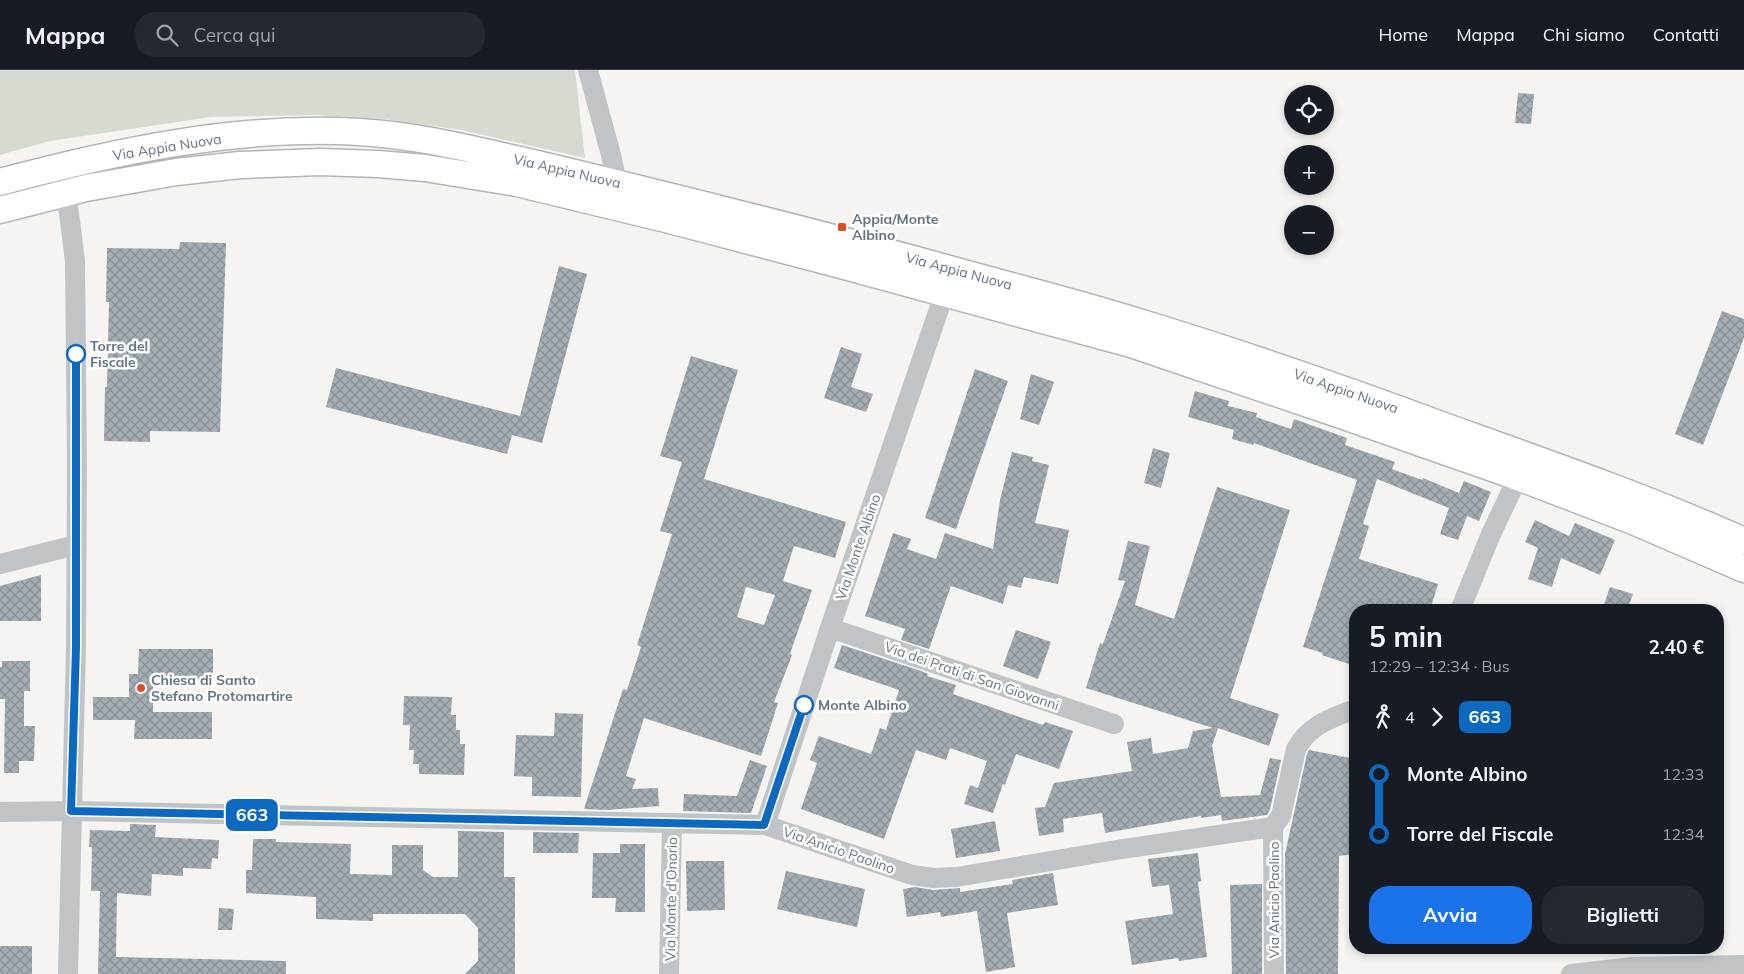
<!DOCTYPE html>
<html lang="it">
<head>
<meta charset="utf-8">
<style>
  :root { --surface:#171b24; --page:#242831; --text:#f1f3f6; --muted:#9ea1a6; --line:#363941; --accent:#1a73e8 }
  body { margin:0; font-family:Mulish,sans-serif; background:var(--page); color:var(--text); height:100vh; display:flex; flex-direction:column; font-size:19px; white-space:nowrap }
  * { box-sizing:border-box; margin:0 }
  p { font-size:16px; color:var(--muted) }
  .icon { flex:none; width:28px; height:28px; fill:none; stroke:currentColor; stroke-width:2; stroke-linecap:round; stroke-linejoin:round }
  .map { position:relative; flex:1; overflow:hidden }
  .sheet { position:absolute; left:1349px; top:534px; width:375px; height:350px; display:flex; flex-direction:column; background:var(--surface); border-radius:20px; box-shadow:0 2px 8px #0003 }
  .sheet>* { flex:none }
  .badge { padding:0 10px; border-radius:8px; font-size:18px; line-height:32px }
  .tools { position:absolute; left:1284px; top:15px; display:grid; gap:10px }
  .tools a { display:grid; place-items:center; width:50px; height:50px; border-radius:50%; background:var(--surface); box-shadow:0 2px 8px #0003; font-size:25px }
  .map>.badge { position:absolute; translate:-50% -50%; box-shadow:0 0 0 2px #fff }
  .legs { display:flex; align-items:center; gap:8px; height:55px; padding:0 20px; font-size:16px }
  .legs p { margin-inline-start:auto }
  .head { display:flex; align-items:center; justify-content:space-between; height:85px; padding:0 20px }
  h1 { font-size:28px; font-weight:700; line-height:38px }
  .action { display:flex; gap:10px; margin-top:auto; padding:10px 20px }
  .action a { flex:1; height:58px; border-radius:20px; background:var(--accent); color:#fff; font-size:20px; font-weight:700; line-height:58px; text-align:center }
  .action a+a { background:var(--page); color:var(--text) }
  ul { padding:0 20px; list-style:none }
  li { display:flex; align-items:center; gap:18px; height:60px; font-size:19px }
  li i { display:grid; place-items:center; width:8px; height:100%; margin:0 6px; background:currentColor }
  li i::after { content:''; width:12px; height:12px; margin:-6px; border:4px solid; border-radius:50%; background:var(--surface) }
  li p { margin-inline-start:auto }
  li:first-child i { background:linear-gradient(#0000 50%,currentColor 0) }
  li:last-child i { background:linear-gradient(currentColor 50%,#0000 0) }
  header { display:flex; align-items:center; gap:30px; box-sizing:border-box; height:70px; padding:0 25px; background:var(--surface); border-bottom:1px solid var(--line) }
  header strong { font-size:24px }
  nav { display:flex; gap:28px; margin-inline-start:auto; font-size:18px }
  .search { width:350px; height:45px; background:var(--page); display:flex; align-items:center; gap:12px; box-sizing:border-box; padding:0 18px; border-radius:20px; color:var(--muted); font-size:19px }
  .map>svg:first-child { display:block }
  .grass { fill:#d6dbd2 }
  .building { fill:url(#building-cross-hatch); fill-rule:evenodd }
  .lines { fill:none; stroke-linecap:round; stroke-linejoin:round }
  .major-casing { stroke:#b1b6b9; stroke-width:29 }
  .minor { stroke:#c0c4c7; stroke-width:20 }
  .major { stroke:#fff; stroke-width:26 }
  .line-1-casing { stroke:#fff; stroke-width:11 }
  .line-1 { stroke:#0c69bf; stroke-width:8 }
  .poi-dot { fill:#df4c26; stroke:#fff; stroke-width:2 }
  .stop-1-dot { fill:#fff; stroke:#0c69bf; stroke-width:2.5 }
  .labels { text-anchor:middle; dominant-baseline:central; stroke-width:5; stroke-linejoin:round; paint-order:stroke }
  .street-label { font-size:14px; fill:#647581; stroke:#fff }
  .poi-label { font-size:14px; font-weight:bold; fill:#647581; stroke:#fff; text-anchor:start }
  .stop-label { font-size:14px; font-weight:bold; fill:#647581; stroke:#fff; text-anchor:start }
</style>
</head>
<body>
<header>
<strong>Mappa</strong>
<div class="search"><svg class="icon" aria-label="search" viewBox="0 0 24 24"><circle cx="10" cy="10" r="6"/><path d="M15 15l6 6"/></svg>Cerca qui</div>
<nav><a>Home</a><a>Mappa</a><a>Chi siamo</a><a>Contatti</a></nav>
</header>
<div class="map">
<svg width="1744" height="904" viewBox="0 0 1744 904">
  <defs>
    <pattern id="building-cross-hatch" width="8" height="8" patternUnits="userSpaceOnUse" patternTransform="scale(1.25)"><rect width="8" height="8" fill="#a4adb2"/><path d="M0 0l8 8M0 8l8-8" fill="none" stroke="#899196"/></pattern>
  </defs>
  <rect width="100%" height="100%" fill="#f5f4f1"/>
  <!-- grass -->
  <path class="grass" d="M0,0H575L585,88L461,60L384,49L317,45L211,47L50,71L0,85Z"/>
  <!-- building -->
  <path class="building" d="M1518,23L1534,24L1531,54L1515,53Z
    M180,172L226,173L220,362L150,361V372L104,371L105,317H107L109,232H106L107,178L179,179Z
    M559,196L587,204L542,373L512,365L507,384L326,337L336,298L520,346Z
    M1722,241L1744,249V268L1703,375L1675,364Z
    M841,277L862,284L851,317L873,324L866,342L824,328Z
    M691,286L738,300L704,409L846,452L835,488L794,476L783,511L812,520L790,584L792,585L774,632L778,633L761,686L644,648L626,706L636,709L632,719L658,718L659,736L607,740L584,739L623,619L627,620L641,577L637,575L672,464L660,461L682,392L660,386ZM746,517L775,525L764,555L737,547Z
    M975,299L1008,311L956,459L925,448Z
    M1031,304L1054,312L1039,355L1020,349Z
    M1195,321L1229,331L1228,336L1257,343L1256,347L1291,359L1294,349L1347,368L1345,375L1395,392L1392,399L1422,410L1423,408L1459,423L1464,411L1491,422L1479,451L1467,446L1458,470L1440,464L1449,438L1377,409L1363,454L1369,456L1359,489L1438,514L1430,540H1355V596L1322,585L1323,583L1303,577L1357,410L1254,373L1253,375L1232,369L1234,360L1188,347Z
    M1153,378L1170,383L1161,418L1144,413Z
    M1012,382L1033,387L1032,391L1049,395L1035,453L1069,460L1058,514L1024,507L1021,518L1008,515L1003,534L951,516L929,579L901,570L905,559L865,546L893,463L911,469L907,479L936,489L945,463L993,479L1000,430Z
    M1217,417L1290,440L1230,628L1279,644L1269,676L1218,658L1212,676L1221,727L1260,725L1270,688L1281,690L1270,739L1267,745L1222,751L1221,745L1201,748V746L1105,763L1102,743L1063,749L1064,762L1039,766L1035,738L1045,737L1054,713L1132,701L1127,672L1151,668L1153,684L1188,678L1193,661L1213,658L1086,618L1100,573L1103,574L1125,511L1118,510L1128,471L1150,476L1135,535L1174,549Z
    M1535,450L1569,466L1575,453L1615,470L1600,505L1561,488L1552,517L1528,509L1538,478L1525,472Z
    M41,505V551H0V516Z
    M1610,517L1633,524L1627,540H1602Z
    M1016,560L1051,572L1038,609L1003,596Z
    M842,575L921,601L928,604L927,606L956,615L953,624L1043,655L1045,652L1073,661L1059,699L1016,684L1005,715L1003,714L993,743L964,734L970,715L978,718L987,691L950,678L946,690L916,680L884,769L801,739L817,693L810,690L819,666L871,684L880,658L886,660L899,620L834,598Z
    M139,579H213V609H153V642H212V669H134L135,650H93V627H129V604H138Z
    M2,591H30V621H24V656H35L34,691H19V703H4L5,629H0V597H2Z
    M404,626L452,627L451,645H456V660H460V674H465L464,705L419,704V694H413L414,680H409L410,655H403Z
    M555,643L583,644L581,727L532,726V707L514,706L516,665L554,666Z
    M1309,680L1355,689V784L1339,786L1338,904H1286L1285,784L1307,684Z
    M750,690L767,696L751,743L683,741L684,724L737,726Z
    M995,751L1000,781L956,788L951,759Z
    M130,754L156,755L155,767L219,770L218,789L212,788L211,799L183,798V806L152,804L151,826L117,823L116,887L286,891V904H98L100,821H91L92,777H89L90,760L130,761Z
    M458,761L504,762V807H515V904H465L478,891V858L465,844H373V851L316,849V827L246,823V800H252L253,769H276V772L351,774L350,804L392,805V775H423V800L433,807H458Z
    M533,762L579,763L578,783H533Z
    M620,774H645V842H615L616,828H592L593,783H620Z
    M1198,783L1201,811L1198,812L1207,887L1179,891L1178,888L1132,895L1125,851L1173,844L1169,815L1152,817L1148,789Z
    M686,791H724L725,840L687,841Z
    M786,801L865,819L857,857L777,839Z
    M1053,803L1058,835L1007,843L1015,897L986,902L977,841L941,847L940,842L907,847L903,819L915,817L933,820L960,818V822L1013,814L1012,810Z
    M1262,814V904H1232L1230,815Z
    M219,838L234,839L232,860H218Z
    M0,876H32V904H0Z"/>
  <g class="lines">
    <defs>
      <path id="major" d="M0,112C116,81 238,55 359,62C414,65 467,78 520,90C588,106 656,123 724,140C800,159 877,179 953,200C1017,218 1082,234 1145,254C1250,286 1353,322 1455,360C1553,395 1650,429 1744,471
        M0,140L86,118L176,102L240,95L320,92L378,94L425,98L517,113L670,150L837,194L1131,274L1338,344L1518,407L1633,451L1744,499"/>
    </defs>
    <!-- major casing -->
    <use href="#major" class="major-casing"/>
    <!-- minor -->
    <path class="minor" d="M588,0L611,85L617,113
      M58,97L69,143L75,191L77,396L76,577L68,904
      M0,494L76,475
      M1460,540L1491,464L1518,407
      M830,558L1114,654
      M0,742L71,741L765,755L912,805L933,808L956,807L1116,780L1273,757L1281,746L1296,679C1309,655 1331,648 1355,639
      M765,755L830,558L949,210
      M1273,757L1274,904
      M669,904L672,753
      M1571,904L1632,897L1744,895"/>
    <!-- major -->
    <use href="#major" class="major"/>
  </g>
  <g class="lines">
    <defs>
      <path id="line-1" d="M76,284V577L71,741L764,755L804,635"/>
    </defs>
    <!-- line-1 casing -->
    <use href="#line-1" class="line-1-casing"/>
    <!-- line-1 -->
    <use href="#line-1" class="line-1"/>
  </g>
  <!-- markers -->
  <g class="poi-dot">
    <rect x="837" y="152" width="10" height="10" rx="2.5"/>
    <circle cx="141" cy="618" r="5"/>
  </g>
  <g class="stop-1-dot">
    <circle cx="76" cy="284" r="9"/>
    <circle cx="804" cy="635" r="9"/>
  </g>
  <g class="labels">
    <!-- street labels -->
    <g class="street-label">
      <text transform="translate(167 77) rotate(-9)">Via Appia Nuova</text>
      <text transform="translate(567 101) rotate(13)">Via Appia Nuova</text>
      <text transform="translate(959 201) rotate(15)">Via Appia Nuova</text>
      <text transform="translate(1346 321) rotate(19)">Via Appia Nuova</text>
      <text transform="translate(858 477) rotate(-71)">Via Monte Albino</text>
      <text transform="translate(972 606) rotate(19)">Via dei Prati di San Giovanni</text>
      <text transform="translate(839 780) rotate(19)">Via Anicio Paolino</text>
      <text transform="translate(671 829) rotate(-89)">Via Monte d'Onorio</text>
      <text transform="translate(1274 830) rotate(-90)">Via Anicio Paolino</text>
    </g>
    <!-- poi labels -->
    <g class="poi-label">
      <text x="852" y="149">Appia/Monte<tspan x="852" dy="16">Albino</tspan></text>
      <text x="151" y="610">Chiesa di Santo<tspan x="151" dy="16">Stefano Protomartire</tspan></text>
    </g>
    <!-- stop labels -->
    <g class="stop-label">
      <text x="90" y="276">Torre del<tspan x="90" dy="16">Fiscale</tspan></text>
      <text x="818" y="635">Monte Albino</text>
    </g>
  </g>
</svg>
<div class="tools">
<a><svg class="icon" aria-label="locate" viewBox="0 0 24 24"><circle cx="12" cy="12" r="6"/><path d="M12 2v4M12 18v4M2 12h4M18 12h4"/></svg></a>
<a>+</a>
<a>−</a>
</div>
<b class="badge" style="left:252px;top:745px;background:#0c69bf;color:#fff">663</b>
<section class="sheet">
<div class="head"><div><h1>5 min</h1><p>12:29 – 12:34 · Bus</p></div><b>2.40 €</b></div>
<div class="legs"><svg class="icon" aria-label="walk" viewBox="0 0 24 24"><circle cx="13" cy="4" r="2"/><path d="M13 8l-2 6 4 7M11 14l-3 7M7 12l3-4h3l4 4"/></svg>4<svg class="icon" aria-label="forward" viewBox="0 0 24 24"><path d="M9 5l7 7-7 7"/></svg><b class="badge" style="background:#0c69bf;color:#fff">663</b></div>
<ul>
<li><i style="color:#0c69bf"></i><b>Monte Albino</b><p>12:33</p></li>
<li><i style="color:#0c69bf"></i><b>Torre del Fiscale</b><p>12:34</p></li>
</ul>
<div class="action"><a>Avvia</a><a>Biglietti</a></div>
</section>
</div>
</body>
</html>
